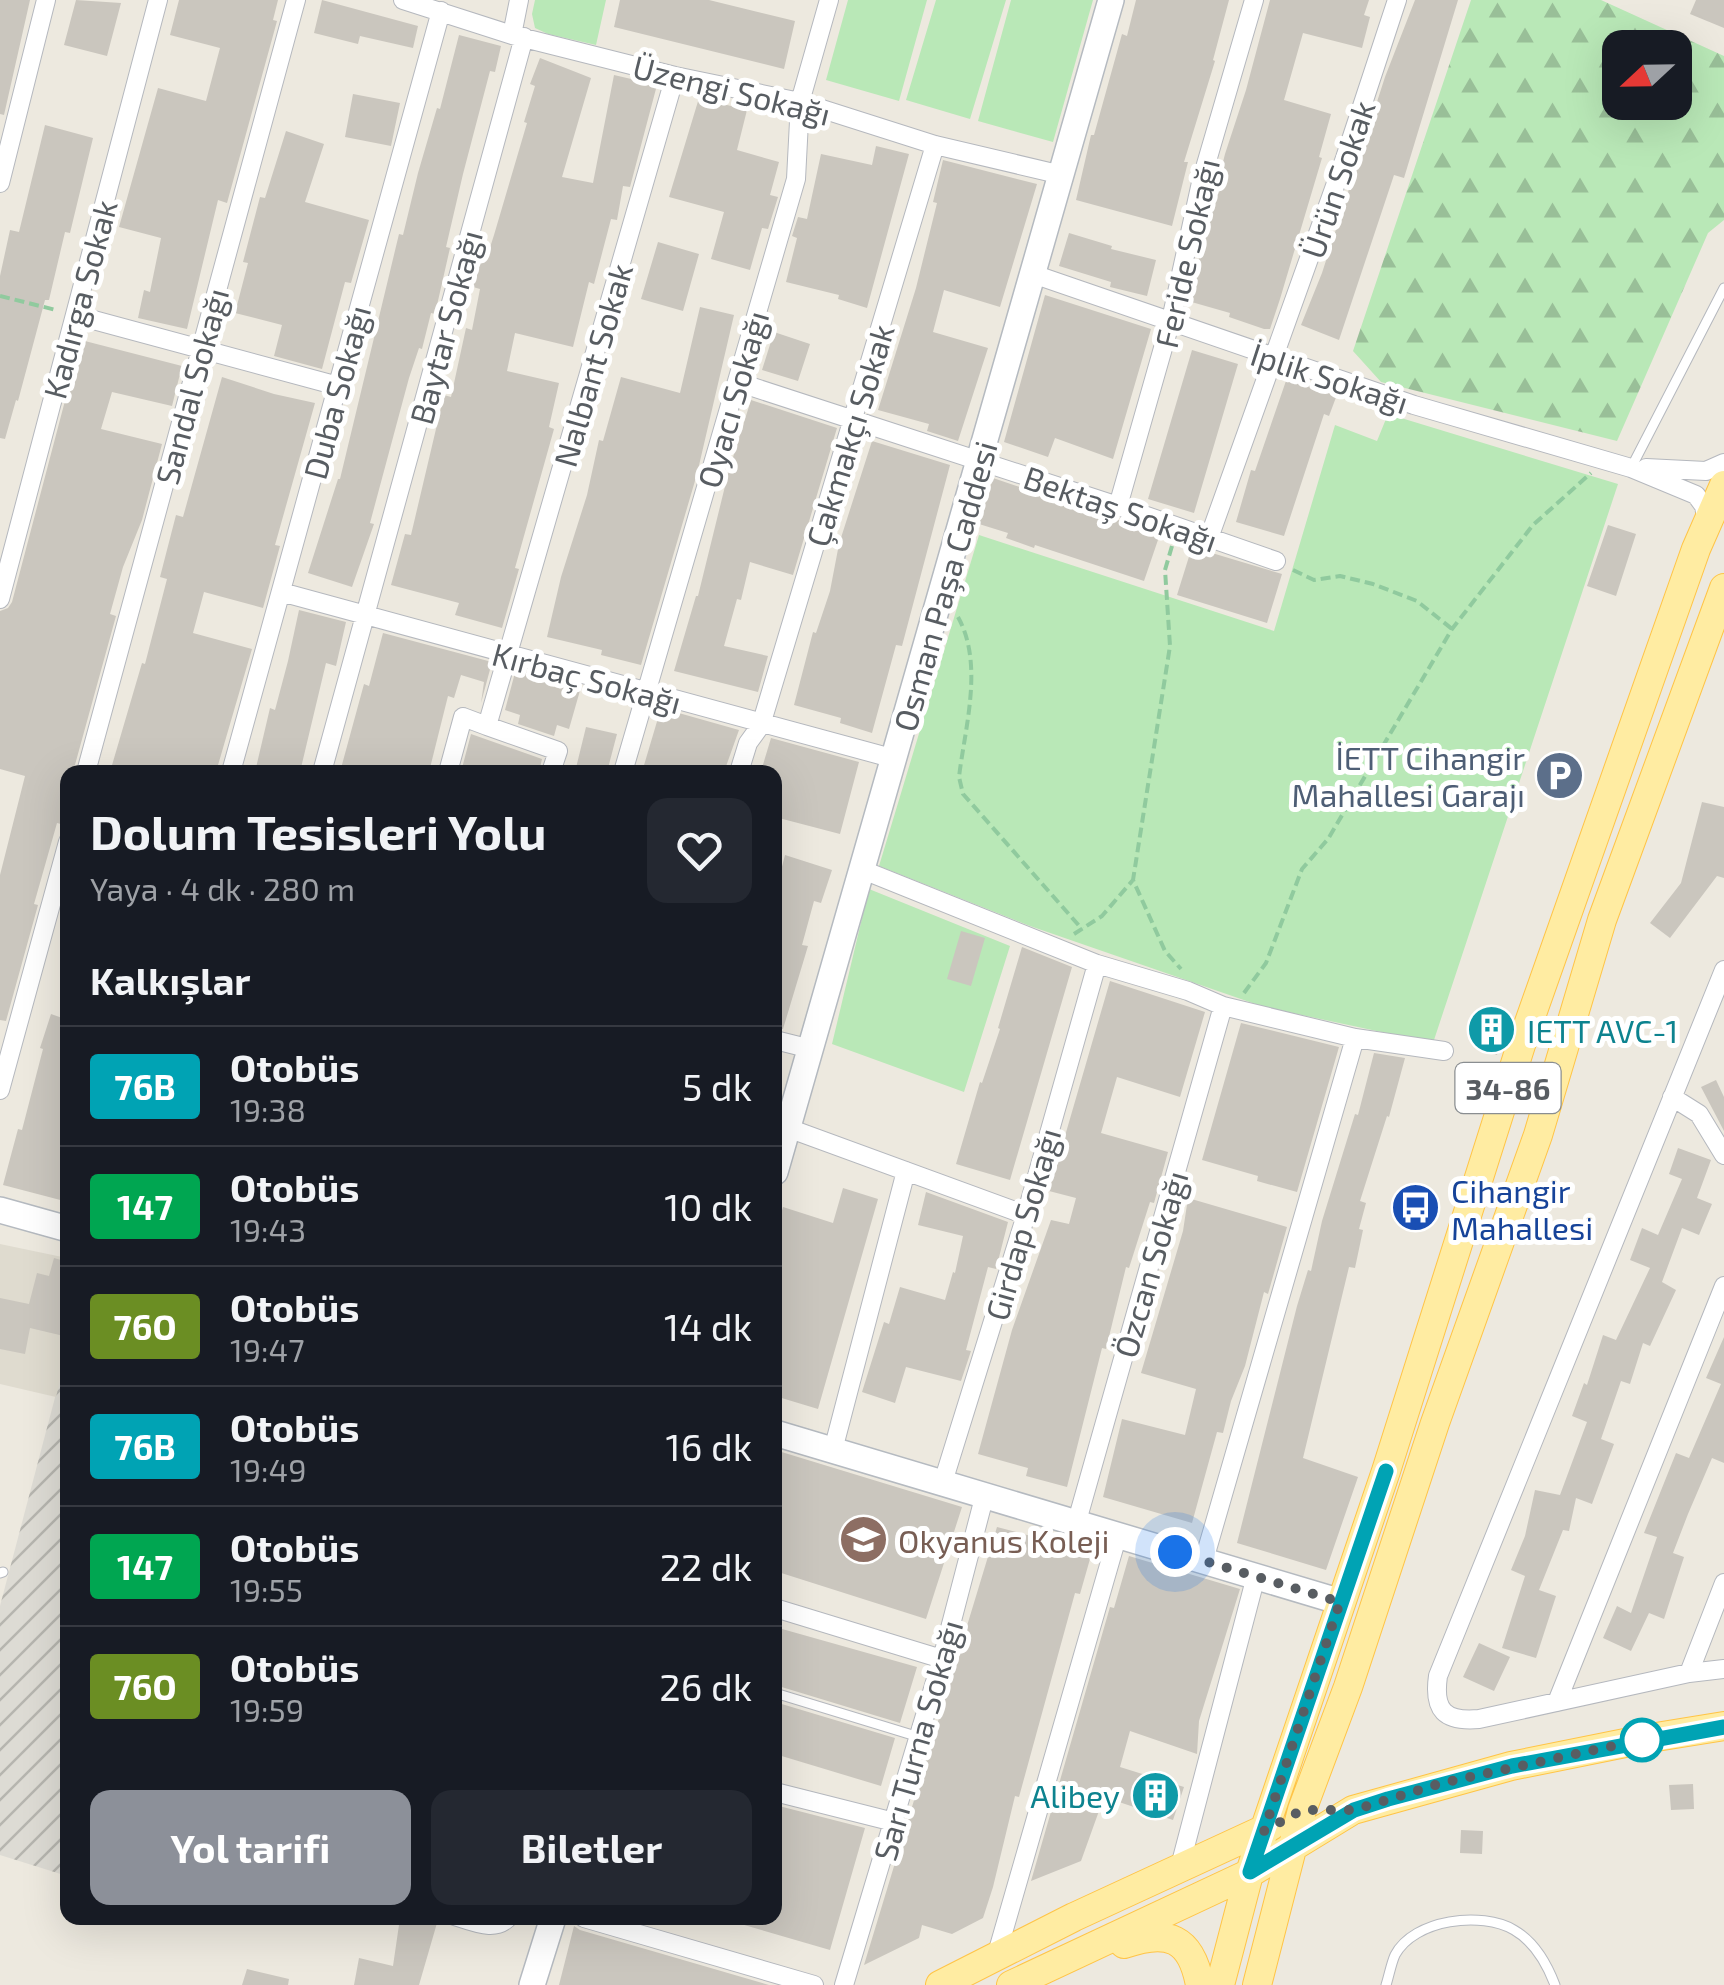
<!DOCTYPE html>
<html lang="tr">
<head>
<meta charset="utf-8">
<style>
  :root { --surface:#171b24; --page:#242831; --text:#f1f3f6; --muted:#9ea1a6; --line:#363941; --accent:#8c9099 }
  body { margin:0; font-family:"Exo 2",sans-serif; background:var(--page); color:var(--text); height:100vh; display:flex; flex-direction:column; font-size:38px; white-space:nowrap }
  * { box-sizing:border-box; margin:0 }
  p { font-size:32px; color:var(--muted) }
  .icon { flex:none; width:55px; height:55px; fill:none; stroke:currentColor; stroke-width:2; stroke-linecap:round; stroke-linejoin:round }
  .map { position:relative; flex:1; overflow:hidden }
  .sheet { position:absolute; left:60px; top:765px; width:722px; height:1160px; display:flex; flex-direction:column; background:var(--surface); border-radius:20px; box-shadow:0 10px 40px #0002 }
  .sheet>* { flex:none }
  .badge { padding:0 20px; border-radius:8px; font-size:35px; line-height:65px }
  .needle { width:65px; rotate:248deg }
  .controls { position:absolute; left:1602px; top:30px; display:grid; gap:20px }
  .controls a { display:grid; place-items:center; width:90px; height:90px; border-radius:20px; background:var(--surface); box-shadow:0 10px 40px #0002; font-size:50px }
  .you { position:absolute; width:50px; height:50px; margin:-25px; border:8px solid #fff; border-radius:50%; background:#1a73e8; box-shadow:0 0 0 15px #1a73e833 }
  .map>.badge { position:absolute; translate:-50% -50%; box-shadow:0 0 0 5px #fff }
  h2 { padding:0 30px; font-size:38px; line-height:90px }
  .round { display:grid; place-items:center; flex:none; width:105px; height:105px; border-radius:20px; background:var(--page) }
  .head { display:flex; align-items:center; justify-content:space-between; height:170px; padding:0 30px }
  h1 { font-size:48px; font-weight:700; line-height:75px }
  .cta { display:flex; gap:20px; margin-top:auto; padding:20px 30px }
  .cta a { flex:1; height:115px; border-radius:20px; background:var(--accent); color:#fff; font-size:40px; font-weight:700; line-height:115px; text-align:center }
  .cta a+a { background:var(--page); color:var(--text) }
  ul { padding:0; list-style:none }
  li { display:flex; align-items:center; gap:30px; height:120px; padding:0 30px; border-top:2px solid var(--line) }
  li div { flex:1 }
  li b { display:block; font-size:38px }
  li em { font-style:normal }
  li .badge { min-width:110px; font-weight:700; text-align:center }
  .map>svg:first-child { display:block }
  .industrial { fill:url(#industrial-furrows) }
  .education { fill:#dfdbcf }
  .green { fill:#b9e8b7 }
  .forest { fill:url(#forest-firs); fill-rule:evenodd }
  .building { fill:#cac6be }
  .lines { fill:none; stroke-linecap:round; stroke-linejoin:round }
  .service-casing { stroke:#b5b8be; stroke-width:11 }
  .minor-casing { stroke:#b5b8be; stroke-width:20 }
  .secondary-casing { stroke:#b5bac0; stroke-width:28 }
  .primary-casing { stroke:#ffc446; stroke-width:30 }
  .path { stroke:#90ca9e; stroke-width:4; stroke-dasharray:10 5; stroke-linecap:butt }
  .service { stroke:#fff; stroke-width:9 }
  .minor { stroke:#fff; stroke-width:18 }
  .secondary { stroke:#fff; stroke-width:25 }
  .primary { stroke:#ffeca2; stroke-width:28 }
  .line-casing { stroke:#fff; stroke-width:22 }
  .line { stroke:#00a3b4; stroke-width:15 }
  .walk { stroke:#585d62; stroke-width:10; stroke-dasharray:0 18 }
  .stop-dot { fill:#fff; stroke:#00a3b4; stroke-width:5 }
  .labels { text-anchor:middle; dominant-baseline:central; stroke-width:10; stroke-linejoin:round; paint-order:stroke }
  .shield { fill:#fff; stroke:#8a8e91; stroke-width:2.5 }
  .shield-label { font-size:30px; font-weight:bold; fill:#585d62 }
  .street-label { font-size:32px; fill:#585d62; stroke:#fff }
  .service-label { font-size:32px; fill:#4e5e75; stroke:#fff; text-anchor:end }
  .culture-label { font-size:32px; fill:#0d838f; stroke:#fff; text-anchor:start }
  .transit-label { font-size:32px; fill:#164399; stroke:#fff; text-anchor:start }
  .education-label { font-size:32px; fill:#785e54; stroke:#fff; text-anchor:start }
</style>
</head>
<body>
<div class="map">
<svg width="1724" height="1985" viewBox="0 0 1724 1985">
  <defs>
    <pattern id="industrial-furrows" width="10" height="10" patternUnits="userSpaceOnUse" patternTransform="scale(2.5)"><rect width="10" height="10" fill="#dddbd4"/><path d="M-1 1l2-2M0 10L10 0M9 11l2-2" fill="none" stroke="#b6b5af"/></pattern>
    <pattern id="forest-firs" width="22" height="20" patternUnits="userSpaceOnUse" patternTransform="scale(2.5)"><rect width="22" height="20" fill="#b9e8b7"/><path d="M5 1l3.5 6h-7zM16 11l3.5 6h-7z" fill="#99bf98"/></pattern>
  </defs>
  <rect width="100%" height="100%" fill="#ede9df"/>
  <!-- industrial -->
  <path class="industrial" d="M67,1352V1876L0,1855V1606Z"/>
  <!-- education -->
  <path class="education" d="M0,1244L67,1258V1352L56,1397L0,1384Z"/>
  <!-- green -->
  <path class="green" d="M535,0H606L596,45L548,34L535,28L532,14Z
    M848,0H927L899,101L826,80Z
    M936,0H1006L970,119L906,100Z
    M1011,0H1093L1053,142L978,121Z
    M1388,414L1618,484L1433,1043L1264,1007L1030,926L879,866L979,535L1274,631L1335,425L1377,441Z
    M869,889L1010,946L964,1092L832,1044Z"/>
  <!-- forest -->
  <path class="forest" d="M1471,0H1601L1724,56V220L1708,233L1617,441L1381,382L1353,351ZM1620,48H1675V102H1620Z"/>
  <!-- building -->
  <path class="building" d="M0,0H30L4,115L0,114Z
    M76,0L121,3L107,56L64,45Z
    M179,0H278L273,20L277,21L227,203L218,200L187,329L138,318L144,290L150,292L161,238L119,227L158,88L206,101L220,48L170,35Z
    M322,0L418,26L413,48L360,36L358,44L314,33Z
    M620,0H709L795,21L784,69L614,27Z
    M1136,0H1229L1213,60L1215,61L1184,162H1188L1172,226L1076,200L1091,135H1094L1122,34L1127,36Z
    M1270,0H1369L1364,15L1370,17L1362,48L1303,33L1284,100L1331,114L1319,157L1322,158L1280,299L1270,329H1264L1229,317L1230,313L1188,301L1225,154L1246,90Z
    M1415,0H1458L1404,178L1394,175L1339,340L1301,325L1322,273L1385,77Z
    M1696,0H1724V28L1690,14Z
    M459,35L501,46L495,72L490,71L463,174L446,247L450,248L435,314L431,313L422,349L419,348L409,378L370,523L374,524L352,587L308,573L338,479H340L399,234L403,235L418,173L437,108L440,109Z
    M540,58L591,78L562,177L593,183L614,75L657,85L630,187L623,186L617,220L611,219L594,284L589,282L573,347L515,333L507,371L559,383L549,427L554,429L515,568L519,569L502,628L455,615L459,603L391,585L405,534L411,535L444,395L451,397L466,328L472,330L480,289L473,287L480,259L486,260L494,235L527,123L524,122L535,86L530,84Z
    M353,94L400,103L391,146L345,137Z
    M699,98L747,110L737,150L779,162L770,195L778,197L768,229L762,228L750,270L711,259L724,212L669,197Z
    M45,125L93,138L70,233L65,232L49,300H45L18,401L16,400L5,439L0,438V276L10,230L19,232Z
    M286,131L324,144L305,202L369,220L351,283L345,282L322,369L274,356L282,325L235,313L248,263L243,262L260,197L265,198Z
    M876,146L909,154L867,308L838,299L839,295L786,282L797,238L792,236L798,217L807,219L821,154L872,165Z
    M943,160L1037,184L1000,307L944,290L933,332L988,348L958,441L927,431L929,424L878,410L916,288L937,203L933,202Z
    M1069,233L1112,246L1111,249L1156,260L1147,296L1110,287L1111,282L1059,266Z
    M658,242L699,254L683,311L641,299Z
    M1045,295L1151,329L1113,459L1055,438L1048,457L1004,442Z
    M700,307L734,315L697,474L641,665L601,655L602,650L547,637L561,577L587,495L599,440L603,441L621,377L680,393Z
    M774,332L810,344L798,381L762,370Z
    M81,340L182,366L172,406L112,392L101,429L162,444L142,520L123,567L110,614L116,616L73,772H68V797L61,824L57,823L34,904L38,905L6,1021L0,1020V875L25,776L0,769V611L8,608L12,602Z
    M1192,350L1238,364L1194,513L1148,499Z
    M1288,375L1338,392L1329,416L1324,414L1284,536L1236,522L1251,470L1255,471Z
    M222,377L274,394L315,403L275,545L280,546L263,608L204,592L193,633L252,649L242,683L216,772H110L142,663L145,664L167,579L160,577L176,515L183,517Z
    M751,400L837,428L793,575L750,562L741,600L737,599L724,646L768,656L758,692L674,671L696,596H698L729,470Z
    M872,441L950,465L902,646L896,645L872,733L840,723L841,718L794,705L813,632L816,633L830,591L839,544Z
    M993,478L1160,534L1144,581L1035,545L1034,548L1006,538L1008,533L979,524Z
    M1608,525L1636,534L1616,596L1587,586Z
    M1192,547L1282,574L1267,623L1177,595Z
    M299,610L346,622L336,666L326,663L300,772H255L270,708L275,710L288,661Z
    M383,633L492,662L481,703L484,682L461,675L454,698L448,696L429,772H340L364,684L369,686Z
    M516,669L581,687L569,729L557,725L554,736L518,724L520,715L505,710Z
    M661,708L739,730L724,772H642Z
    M586,727L617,734L607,772H575Z
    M471,734L542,759L539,772H461Z
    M771,738L859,762L840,834L775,817V772L762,768Z
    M1702,802L1724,807V878L1717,876L1670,938L1650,923L1681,883Z
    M785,855L832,870L821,903L814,901L802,945L808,946L783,1029L775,1028V894Z
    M961,931L985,938L971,986L947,979Z
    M1022,947L1072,967L1010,1180L956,1164L980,1082L982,1083L1000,1029L998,1028Z
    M1110,981L1205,1012L1180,1097L1117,1077L1101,1133L1168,1152L1154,1203L1150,1202L1129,1268L1126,1267L1106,1349L1102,1348L1067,1487L1026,1476L1028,1468L978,1454L1012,1330L1051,1220L1069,1224L1076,1198L1049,1191Z
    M1488,1005L1510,1014L1497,1055L1474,1046Z
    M51,1014L68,1020V1102L63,1120H68V1202L3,1185L18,1129L22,1130L43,1049L40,1048Z
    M1241,1023L1339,1047L1297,1192L1257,1181L1258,1176L1202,1160Z
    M1374,1053L1405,1058L1389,1117L1387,1116L1360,1201L1366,1203L1359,1229L1363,1230L1355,1268L1349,1267L1303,1458L1358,1477L1326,1570L1237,1543L1297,1306L1308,1270L1311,1271L1322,1221L1355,1114L1358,1115Z
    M1716,1080L1724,1097V1131L1701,1087Z
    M1678,1148L1711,1160L1697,1198L1712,1204L1699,1235L1682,1228L1662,1282L1676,1290L1650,1346L1643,1343L1630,1384L1621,1381L1601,1439L1614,1444L1592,1504L1576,1498L1569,1531L1563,1530L1539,1590L1556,1596L1536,1658L1502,1648L1525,1576L1511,1570L1525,1536L1535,1490L1560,1495L1587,1422L1572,1416L1584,1383L1587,1385L1603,1335L1616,1340L1650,1268L1630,1260L1642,1228L1658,1235L1682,1179L1669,1174Z
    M843,1188L878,1199L818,1409L775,1396V1233L783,1207L833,1223Z
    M926,1192L1008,1222L996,1269L988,1267L966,1350L971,1351L961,1381L906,1367L895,1403L862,1392L884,1322L889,1324L900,1287L945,1300L953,1272L955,1273L963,1236L918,1225Z
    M1188,1198L1287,1227L1268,1294L1264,1292L1245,1366L1231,1401L1223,1433L1217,1432L1192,1523L1103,1497L1122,1419L1185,1435L1196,1389L1141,1373L1183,1231Z
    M54,1258L68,1262V1337L30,1328L25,1354L0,1349V1298L29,1304L37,1273L49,1276Z
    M1724,1337V1463L1712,1458L1688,1514L1673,1553L1684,1557L1664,1619L1649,1613L1631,1651L1603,1638L1617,1606L1631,1613L1657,1537L1644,1533L1676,1453L1689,1458L1721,1384L1706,1378Z
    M775,1450L962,1507L926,1619L775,1571Z
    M997,1527L1050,1541L1052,1533L1094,1545L1080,1594L1075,1593L1019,1797L1015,1796L993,1887L983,1918L952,1934L922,1925L919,1938L864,1965Z
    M1129,1556L1240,1589L1199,1721L1197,1754L1130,1731L1120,1767L1184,1787L1173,1820L1104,1797L1081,1861L1031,1881L1110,1607L1114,1608Z
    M775,1627L917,1667L900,1723L775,1685Z
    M1479,1643L1510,1657L1494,1691L1463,1677Z
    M775,1702L895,1738L881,1786L775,1754Z
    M1693,1784L1694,1809L1671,1810L1669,1785Z
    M775,1805L865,1828L830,1950L734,1922L735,1918H775Z
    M1461,1830L1483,1831L1482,1854L1460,1853Z
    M400,1918L437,1923L419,1985H354L359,1958L393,1966Z
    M574,1926L580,1930L769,1985H559Z
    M247,1969L289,1979L288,1985H242Z"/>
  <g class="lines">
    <defs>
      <path id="service" d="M1631,468L1724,288
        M0,1573L3,1572
        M775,1693L919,1737
        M446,1918C470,1925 497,1940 514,1918
        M1386,1985C1389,1976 1391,1964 1395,1955C1414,1919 1482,1911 1514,1930C1535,1942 1547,1964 1555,1985"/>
      <path id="minor" d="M403,0L512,35L675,76L800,102L935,145L1062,175
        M512,35L519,0
        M0,183L46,0
        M1033,274L1414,405L1631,468L1696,495L1704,506L1707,523
        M75,315L338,386
        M737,382L1118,506L1276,561
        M1646,468L1706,471L1724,463
        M1118,506L1171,320L1202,178L1254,0
        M1209,538L1345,158L1397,0
        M281,592L895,759
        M0,599L158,0
        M86,772L296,0
        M231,772L441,11
        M322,772L524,37
        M448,772L463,717L487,726
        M551,772L558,751L487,726L675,76
        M623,772L796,179L800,102L829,0
        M739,772L748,743L761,725L935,145
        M863,870L1097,964L1188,991L1223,1006L1355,1038L1444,1051
        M1724,970L1438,1676C1433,1711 1445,1722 1479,1719L1689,1673L1724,1669
        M775,1040L811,1049
        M0,1090L68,842
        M1672,1097L1699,1114L1724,1155
        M788,1128L1026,1215
        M833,1450L906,1171
        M943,1482L1026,1215L1097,964
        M1077,1521L1223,1006
        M1204,1560L1355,1038
        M775,1608L942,1659
        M1689,1673L1724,1583
        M1557,1702L1724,1286
        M775,1792L894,1822
        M1179,1870L1256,1576
        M584,1918L814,1985
        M996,1957L1118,1534
        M844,1985L942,1659L985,1494"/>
      <path id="secondary" d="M775,1172L1111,0
        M0,1210L68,1229
        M775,1433L1341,1602
        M532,1985L553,1918"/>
      <path id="primary" d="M1124,1944C1168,1929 1191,1937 1200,1985
        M940,1985L1074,1917L1271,1826
        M1011,1985L1250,1873L1353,1810L1511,1766L1650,1738L1724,1726
        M1220,1985L1248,1878L1386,1471L1521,1045L1696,549L1724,485
        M1257,1985L1302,1810L1348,1687L1435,1423L1538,1135L1602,920L1724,588"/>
    </defs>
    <!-- service casing -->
    <use href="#service" class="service-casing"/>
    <!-- minor casing -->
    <use href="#minor" class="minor-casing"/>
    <!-- secondary casing -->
    <use href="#secondary" class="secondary-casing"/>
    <!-- primary casing -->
    <use href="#primary" class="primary-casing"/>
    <!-- path -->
    <path class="path" d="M0,296L56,310
      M1172,546L1165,570L1170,646L1133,880L1165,951L1181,969
      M1293,570L1314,580L1340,576L1373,584L1417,601L1452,629
      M958,617C984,664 965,727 959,777L963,794L1082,929
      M1074,934L1102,916L1133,880
      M1244,993L1266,963L1302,869L1328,839L1452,629L1533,525L1591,473"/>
    <!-- service -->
    <use href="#service" class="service"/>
    <!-- minor -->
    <use href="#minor" class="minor"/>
    <!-- secondary -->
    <use href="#secondary" class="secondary"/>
    <!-- primary -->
    <use href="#primary" class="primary"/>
  </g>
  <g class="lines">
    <defs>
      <path id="line" d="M1386,1471L1250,1872L1354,1810L1388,1799L1512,1766L1724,1727"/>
    </defs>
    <!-- line casing -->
    <use href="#line" class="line-casing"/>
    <!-- line -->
    <use href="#line" class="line"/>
    <!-- walk -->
    <path class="walk" d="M1175,1552L1340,1602L1264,1831L1302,1810H1354L1442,1783L1650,1738L1642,1740"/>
  </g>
  <!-- icons -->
  <defs>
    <symbol id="parking-disc" viewBox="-11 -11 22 22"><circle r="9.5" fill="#5c6f8a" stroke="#fff"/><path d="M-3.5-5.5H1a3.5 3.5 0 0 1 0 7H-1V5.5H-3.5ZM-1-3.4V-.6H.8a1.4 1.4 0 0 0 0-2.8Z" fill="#fff"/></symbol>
    <symbol id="building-disc" viewBox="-11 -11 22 22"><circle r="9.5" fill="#0f9aa8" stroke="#fff"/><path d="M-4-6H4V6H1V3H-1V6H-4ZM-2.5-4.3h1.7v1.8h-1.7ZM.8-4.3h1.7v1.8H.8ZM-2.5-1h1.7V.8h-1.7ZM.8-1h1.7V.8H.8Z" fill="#fff"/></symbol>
    <symbol id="bus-disc" viewBox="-11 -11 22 22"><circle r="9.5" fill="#1a4fb4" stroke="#fff"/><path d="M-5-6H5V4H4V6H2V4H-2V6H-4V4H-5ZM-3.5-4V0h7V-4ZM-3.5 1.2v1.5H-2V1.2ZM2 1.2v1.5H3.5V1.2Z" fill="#fff"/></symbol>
    <symbol id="school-disc" viewBox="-11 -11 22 22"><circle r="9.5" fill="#8d6e63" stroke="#fff"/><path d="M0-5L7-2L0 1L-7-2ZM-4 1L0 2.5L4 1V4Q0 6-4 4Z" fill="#fff"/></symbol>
  </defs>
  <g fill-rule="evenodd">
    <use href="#parking-disc" x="1532" y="748" width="55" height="55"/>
    <use href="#building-disc" x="1464" y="1002" width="55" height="55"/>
    <use href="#bus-disc" x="1388" y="1180" width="55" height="55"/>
    <use href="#school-disc" x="836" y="1512" width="55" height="55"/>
    <use href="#building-disc" x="1128" y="1768" width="55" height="55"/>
  </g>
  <!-- markers -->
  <circle class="stop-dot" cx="1642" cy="1740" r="20"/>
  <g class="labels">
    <!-- shield labels -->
    <rect class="shield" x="1455.5" y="1063" width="105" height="50" rx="8"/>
    <g class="shield-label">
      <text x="1508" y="1088">34-86</text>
    </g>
    <!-- street labels -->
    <g class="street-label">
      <text transform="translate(732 89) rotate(14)">Üzengi Sokağı</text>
      <text transform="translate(1337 179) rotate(-71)">Ürün Sokak</text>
      <text transform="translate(1186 253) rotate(-77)">Feride Sokağı</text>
      <text transform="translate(79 299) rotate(-75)">Kadırga Sokak</text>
      <text transform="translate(445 327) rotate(-75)">Baytar Sokağı</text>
      <text transform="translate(592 365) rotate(-74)">Nalbant Sokak</text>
      <text transform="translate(1330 377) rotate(18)">İplik Sokağı</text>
      <text transform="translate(191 386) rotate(-75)">Sandal Sokağı</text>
      <text transform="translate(336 392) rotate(-75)">Duba Sokağı</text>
      <text transform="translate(732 399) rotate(-74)">Oyacı Sokağı</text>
      <text transform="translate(849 435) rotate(-73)">Çakmakçı Sokak</text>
      <text transform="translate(1121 508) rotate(19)">Bektaş Sokağı</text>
      <text transform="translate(944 586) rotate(-74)">Osman Paşa Caddesi</text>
      <text transform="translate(587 677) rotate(15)">Kırbaç Sokağı</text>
      <text transform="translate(1022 1224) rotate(-74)">Girdap Sokağı</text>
      <text transform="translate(1150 1264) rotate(-74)">Özcan Sokağı</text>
      <text transform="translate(917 1740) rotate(-74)">Sarı Turna Sokağı</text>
    </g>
    <!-- service labels -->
    <g class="service-label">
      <text x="1525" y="757">İETT Cihangir<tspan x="1525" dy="37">Mahallesi Garajı</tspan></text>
    </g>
    <!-- culture labels -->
    <g class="culture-label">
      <text x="1527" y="1030">IETT AVC-1</text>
      <text x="1120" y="1795" text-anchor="end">Alibey</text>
    </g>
    <!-- transit labels -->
    <g class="transit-label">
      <text x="1451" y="1190">Cihangir<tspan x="1451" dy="37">Mahallesi</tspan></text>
    </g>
    <!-- education labels -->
    <g class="education-label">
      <text x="898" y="1540">Okyanus Koleji</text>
    </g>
  </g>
</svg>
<div class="controls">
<a><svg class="needle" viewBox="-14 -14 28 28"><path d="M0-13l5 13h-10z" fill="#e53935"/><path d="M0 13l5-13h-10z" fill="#9ea1a6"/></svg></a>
</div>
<div class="you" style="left:1175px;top:1552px"></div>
<section class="sheet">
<div class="head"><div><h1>Dolum Tesisleri Yolu</h1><p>Yaya · 4 dk · 280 m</p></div><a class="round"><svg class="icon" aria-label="heart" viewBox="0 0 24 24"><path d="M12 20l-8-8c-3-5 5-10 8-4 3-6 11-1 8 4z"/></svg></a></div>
<h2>Kalkışlar</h2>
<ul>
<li><span class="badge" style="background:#00a3b4;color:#fff">76B</span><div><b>Otobüs</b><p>19:38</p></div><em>5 dk</em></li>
<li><span class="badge" style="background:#00a651;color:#fff">147</span><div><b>Otobüs</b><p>19:43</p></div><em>10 dk</em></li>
<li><span class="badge" style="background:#6b8e23;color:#fff">76O</span><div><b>Otobüs</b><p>19:47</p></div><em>14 dk</em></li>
<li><span class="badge" style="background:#00a3b4;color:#fff">76B</span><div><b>Otobüs</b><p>19:49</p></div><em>16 dk</em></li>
<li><span class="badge" style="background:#00a651;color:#fff">147</span><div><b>Otobüs</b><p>19:55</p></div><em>22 dk</em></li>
<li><span class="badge" style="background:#6b8e23;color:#fff">76O</span><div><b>Otobüs</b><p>19:59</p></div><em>26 dk</em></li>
</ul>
<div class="cta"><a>Yol tarifi</a><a>Biletler</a></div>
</section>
</div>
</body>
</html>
